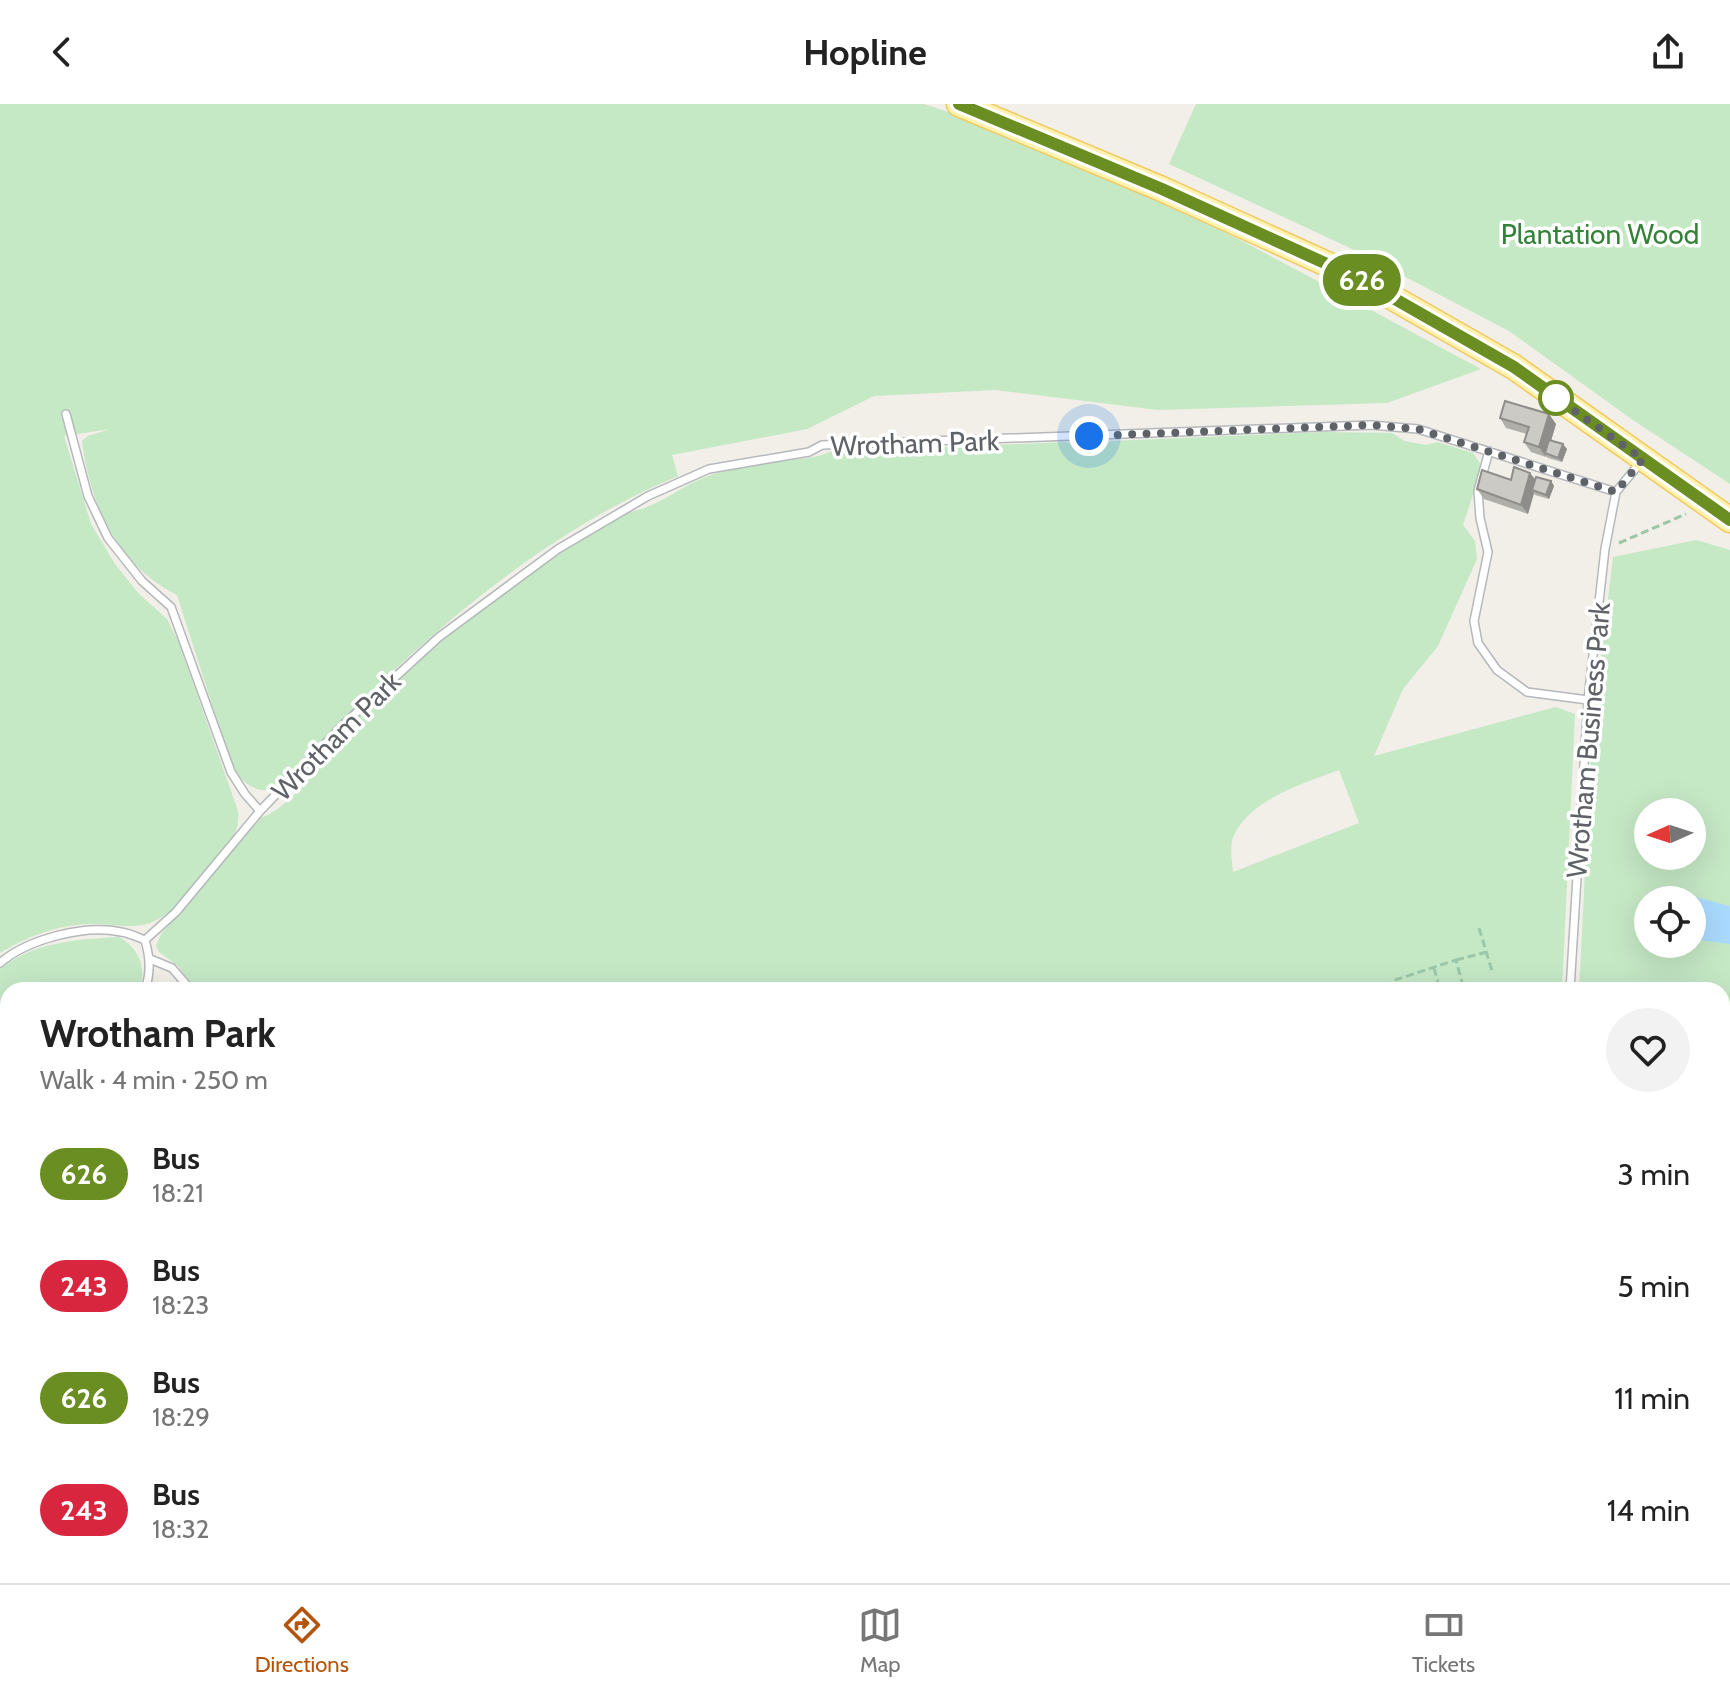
<!DOCTYPE html>
<html lang="en">
<head>
<meta charset="utf-8">
<style>
  :root { --surface:#fff; --page:#f2f2f2; --text:#222; --muted:#767676; --line:#e0e0e0; --accent:#b45309 }
  body { margin:0; font-family:Cabin,sans-serif; background:var(--page); color:var(--text); height:100vh; display:flex; flex-direction:column; font-size:30px; white-space:nowrap }
  * { box-sizing:border-box; margin:0 }
  p { font-size:26px; color:var(--muted) }
  .icon { flex:none; width:44px; height:44px; fill:none; stroke:currentColor; stroke-width:2; stroke-linecap:round; stroke-linejoin:round }
  .map { position:relative; flex:1; overflow:hidden }
  .panel { position:absolute; left:0px; top:878px; width:1730px; height:602px; display:flex; flex-direction:column; background:var(--surface); border-radius:24px 24px 0 0; box-shadow:0 8px 32px #0002 }
  .panel>* { flex:none }
  .badge { padding:0 16px; border-radius:26px; font-size:28px; line-height:52px }
  .needle { width:52px; rotate:267deg }
  .buttons { position:absolute; left:1634px; top:694px; display:grid; gap:16px }
  .buttons a { display:grid; place-items:center; width:72px; height:72px; border-radius:50%; background:var(--surface); box-shadow:0 8px 32px #0002; font-size:40px }
  .you { position:absolute; width:40px; height:40px; margin:-20px; border:6px solid #fff; border-radius:50%; background:#1a73e8; box-shadow:0 0 0 12px #1a73e833 }
  .map>.badge { position:absolute; translate:-50% -50%; box-shadow:0 0 0 4px #fff }
  .round { display:grid; place-items:center; flex:none; width:84px; height:84px; border-radius:42px; background:var(--page) }
  .headline { display:flex; align-items:center; justify-content:space-between; height:136px; padding:0 40px }
  h1 { font-size:38px; font-weight:700; line-height:60px }
  ul { padding:0; list-style:none }
  li { display:flex; align-items:center; gap:24px; height:112px; padding:0 40px }
  li div { flex:1 }
  li b { display:block; font-size:30px }
  li em { font-style:normal }
  li .badge { min-width:88px; font-weight:700; text-align:center }
  header { display:flex; justify-content:space-between; align-items:center; height:104px; padding:0 40px; background:var(--surface); font-size:36px; font-weight:700 }
  .tab-bar { display:flex; justify-content:space-around; align-items:center; height:112px; border-top:2px solid var(--line); background:var(--surface); font-size:22px; color:var(--muted) }
  .tab-bar a { display:grid; justify-items:center; gap:4px }
  .tab-bar .current { color:var(--accent) }
  .map>svg:first-child { display:block }
  .green { fill:#c5e8c5; fill-rule:evenodd }
  .water { fill:#aadaff }
  .lines { fill:none; stroke-linecap:round; stroke-linejoin:round }
  .service-casing { stroke:#b5b8bc; stroke-width:10 }
  .primary-casing { stroke:#f2c960; stroke-width:27 }
  .path { stroke:#9cc7a9; stroke-width:3; stroke-dasharray:8 4; stroke-linecap:butt }
  .service { stroke:#fff; stroke-width:7 }
  .primary { stroke:#fff2af; stroke-width:24 }
  .wall { fill:#afaea9 }
  .shaded-wall { fill:#8f8d8a }
  .building { fill:#cccac5; stroke:#8f8d8a; stroke-width:2 }
  .line-casing { stroke:#fff; stroke-width:18 }
  .line { stroke:#6b8e23; stroke-width:12 }
  .walk { stroke:#5f6368; stroke-width:8; stroke-dasharray:0 14.4 }
  .stop-dot { fill:#fff; stroke:#6b8e23; stroke-width:4 }
  .labels { text-anchor:middle; dominant-baseline:central; stroke-width:7; stroke-linejoin:round; paint-order:stroke }
  .park-label { font-size:28px; fill:#348238; stroke:#fff }
  .street-label { font-size:28px; fill:#5f6368; stroke:#fff }
</style>
</head>
<body>
<header><svg class="icon" aria-label="back" viewBox="0 0 24 24"><path d="M15 5l-7 7 7 7"/></svg>Hopline<svg class="icon" aria-label="share" viewBox="0 0 24 24"><path d="M12 15V3M7 8l5-5 5 5M5 13v7h14v-7"/></svg></header>
<div class="map">
<svg width="1730" height="1479" viewBox="0 0 1730 1479">
  <rect width="100%" height="100%" fill="#f1efe8"/>
  <!-- green -->
  <path class="green" d="M0,0H924C1120,61 1300,170 1481,265L1387,299L1158,306L995,286L874,292L807,325L672,351L678,372C526,435 393,560 283,678C261,697 242,679 231,660L177,491C117,461 90,400 82,337L88,332L110,325L64,332L91,420L115,460L139,490L167,515L179,539L238,707C240,731 228,742 213,760C197,779 178,805 155,817C135,827 110,819 88,820C57,821 26,833 0,849Z
    M1196,0H1730V380L1630,314L1509,227L1348,143L1169,60Z
    M1323,328L1392,329L1405,337L1426,341L1437,338L1473,349L1481,361L1480,369L1463,421L1475,437L1477,455L1438,542L1403,585L1374,652L1556,603L1575,610L1562,886H196L178,862L159,848L156,842L161,830L261,714C284,706 322,666 328,643C355,617 380,589 408,565C475,507 547,456 622,409C658,406 681,380 714,370C747,360 785,358 819,352L830,348L1068,338C1083,349 1095,345 1111,337ZM1339,666L1359,719L1233,768C1232,758 1229,740 1234,731C1251,695 1304,679 1339,666Z
    M1696,436L1730,446V1004L1722,1006V886H1579L1592,630L1613,453ZM1648,708H1692V752H1648ZM1648,796H1692V840H1648Z
    M119,833C140,845 146,863 140,886H8V933L0,927V865C36,837 76,836 119,833Z
    M8,1095V1283H0V1097Z
    M1730,1182V1479H1036L1065,1472H1722V1184Z
    M0,1366H8V1472H1030V1479H0Z"/>
  <!-- water -->
  <path class="water" d="M1695,793L1730,802V840L1692,835V796H1670Z"/>
  <g class="lines">
    <defs>
      <path id="service" d="M66,310L88,392L108,434L142,477L171,503L231,668L245,690L260,707
        M1489,347L1478,387L1480,414L1488,448L1474,517L1478,539L1497,566L1527,588L1588,596
        M150,855L172,864L191,886
        M0,859C28,835 85,820 121,828C129,829 137,833 145,836
        M145,886C151,868 150,854 145,836L176,808L260,707L344,620L439,533L558,445L648,392L709,365L809,348L822,341L1371,321L1418,325L1616,388
        M1570,886L1588,596L1605,445L1616,388L1640,359
        M0,935L8,939
        M0,1089L8,1086"/>
      <path id="primary" d="M959,0L1162,85L1360,175L1514,263L1730,416"/>
    </defs>
    <!-- service casing -->
    <use href="#service" class="service-casing"/>
    <!-- primary casing -->
    <use href="#primary" class="primary-casing"/>
    <!-- path -->
    <path class="path" d="M1619,439L1686,410
      M1479,824L1492,867
      M1456,856L1487,848
      M1434,864L1440,886
      M1394,886L1392,877L1456,856L1464,886
      M1043,1472L1044,1479"/>
    <!-- service -->
    <use href="#service" class="service"/>
    <!-- primary -->
    <use href="#primary" class="primary"/>
  </g>
  <!-- wall -->
  <path class="wall" d="M1500,314L1556,320L1551,337L1567,345L1562,358L1548,354L1546,352V353L1531,348L1524,338L1527,330L1506,324Z
    M1530,369L1535,376L1551,377L1554,382L1549,395L1535,391L1534,389L1528,410L1484,395L1477,385L1511,376Z
    M8,1007V1050L0,1052V1009Z
    M1730,1061V1132L1722,1135V1063Z"/>
  <!-- shaded-wall -->
  <path class="shaded-wall" d="M1549,310L1556,320L1547,350L1545,349L1546,353L1539,343Z
    M1563,340L1567,345L1562,358L1558,354Z
    M1530,369L1537,378L1532,386L1534,389L1528,410L1521,401Z
    M1551,377L1554,382L1549,395L1546,391Z"/>
  <!-- building -->
  <path class="building" d="M1505,297L1549,310L1539,343L1524,338L1529,323L1500,314Z
    M1549,336L1563,340L1558,354L1545,349Z
    M1514,363L1530,369L1521,401L1477,385L1482,366L1511,376Z
    M1536,373L1551,377L1546,391L1532,386Z
    M8,969V1001L0,978V972Z
    M8,1006V1026L0,1029V1009Z
    M1730,1061V1114L1722,1117V1063Z"/>
  <g class="lines">
    <defs>
      <path id="line" d="M959,0L1162,85L1360,175L1514,263L1730,416"/>
    </defs>
    <!-- line casing -->
    <use href="#line" class="line-casing"/>
    <!-- line -->
    <use href="#line" class="line"/>
    <!-- walk -->
    <path class="walk" d="M1089,332L1371,321L1418,325L1616,388L1643,355L1556,294"/>
  </g>
  <!-- markers -->
  <circle class="stop-dot" cx="1556" cy="294" r="16"/>
  <g class="labels">
    <!-- park labels -->
    <g class="park-label">
      <text x="1600" y="130">Plantation Wood</text>
    </g>
    <!-- street labels -->
    <g class="street-label">
      <text transform="translate(915 339) rotate(-2)">Wrotham Park</text>
      <text transform="translate(336 632) rotate(-45)">Wrotham Park</text>
      <text transform="translate(1588 636) rotate(-85)">Wrotham Business Park</text>
    </g>
  </g>
</svg>
<div class="buttons">
<a><svg class="needle" viewBox="-14 -14 28 28"><path d="M0-13l5 13h-10z" fill="#e53935"/><path d="M0 13l5-13h-10z" fill="#767676"/></svg></a>
<a><svg class="icon" aria-label="locate" viewBox="0 0 24 24"><circle cx="12" cy="12" r="6"/><path d="M12 2v4M12 18v4M2 12h4M18 12h4"/></svg></a>
</div>
<div class="you" style="left:1089px;top:332px"></div>
<b class="badge" style="left:1362px;top:176px;background:#6b8e23;color:#fff">626</b>
<section class="panel">
<div class="headline"><div><h1>Wrotham Park</h1><p>Walk · 4 min · 250 m</p></div><a class="round"><svg class="icon" aria-label="heart" viewBox="0 0 24 24"><path d="M12 20l-8-8c-3-5 5-10 8-4 3-6 11-1 8 4z"/></svg></a></div>
<ul>
<li><span class="badge" style="background:#6b8e23;color:#fff">626</span><div><b>Bus</b><p>18:21</p></div><em>3 min</em></li>
<li><span class="badge" style="background:#d7263d;color:#fff">243</span><div><b>Bus</b><p>18:23</p></div><em>5 min</em></li>
<li><span class="badge" style="background:#6b8e23;color:#fff">626</span><div><b>Bus</b><p>18:29</p></div><em>11 min</em></li>
<li><span class="badge" style="background:#d7263d;color:#fff">243</span><div><b>Bus</b><p>18:32</p></div><em>14 min</em></li>
</ul>
</section>
</div>
<nav class="tab-bar">
<a class="current"><svg class="icon" aria-label="directions" viewBox="0 0 24 24"><path d="M12 3l9 9-9 9-9-9zM9 14v-3h6M13 9l2 2-2 2"/></svg>Directions</a>
<a><svg class="icon" aria-label="map" viewBox="0 0 24 24"><path d="M3 6l6-2 6 2 6-2v14l-6 2-6-2-6 2zM9 4v14M15 6v14"/></svg>Map</a>
<a><svg class="icon" aria-label="tickets" viewBox="0 0 24 24"><path d="M3 7h18v10H3zM15 7v10"/></svg>Tickets</a>
</nav>
</body>
</html>
